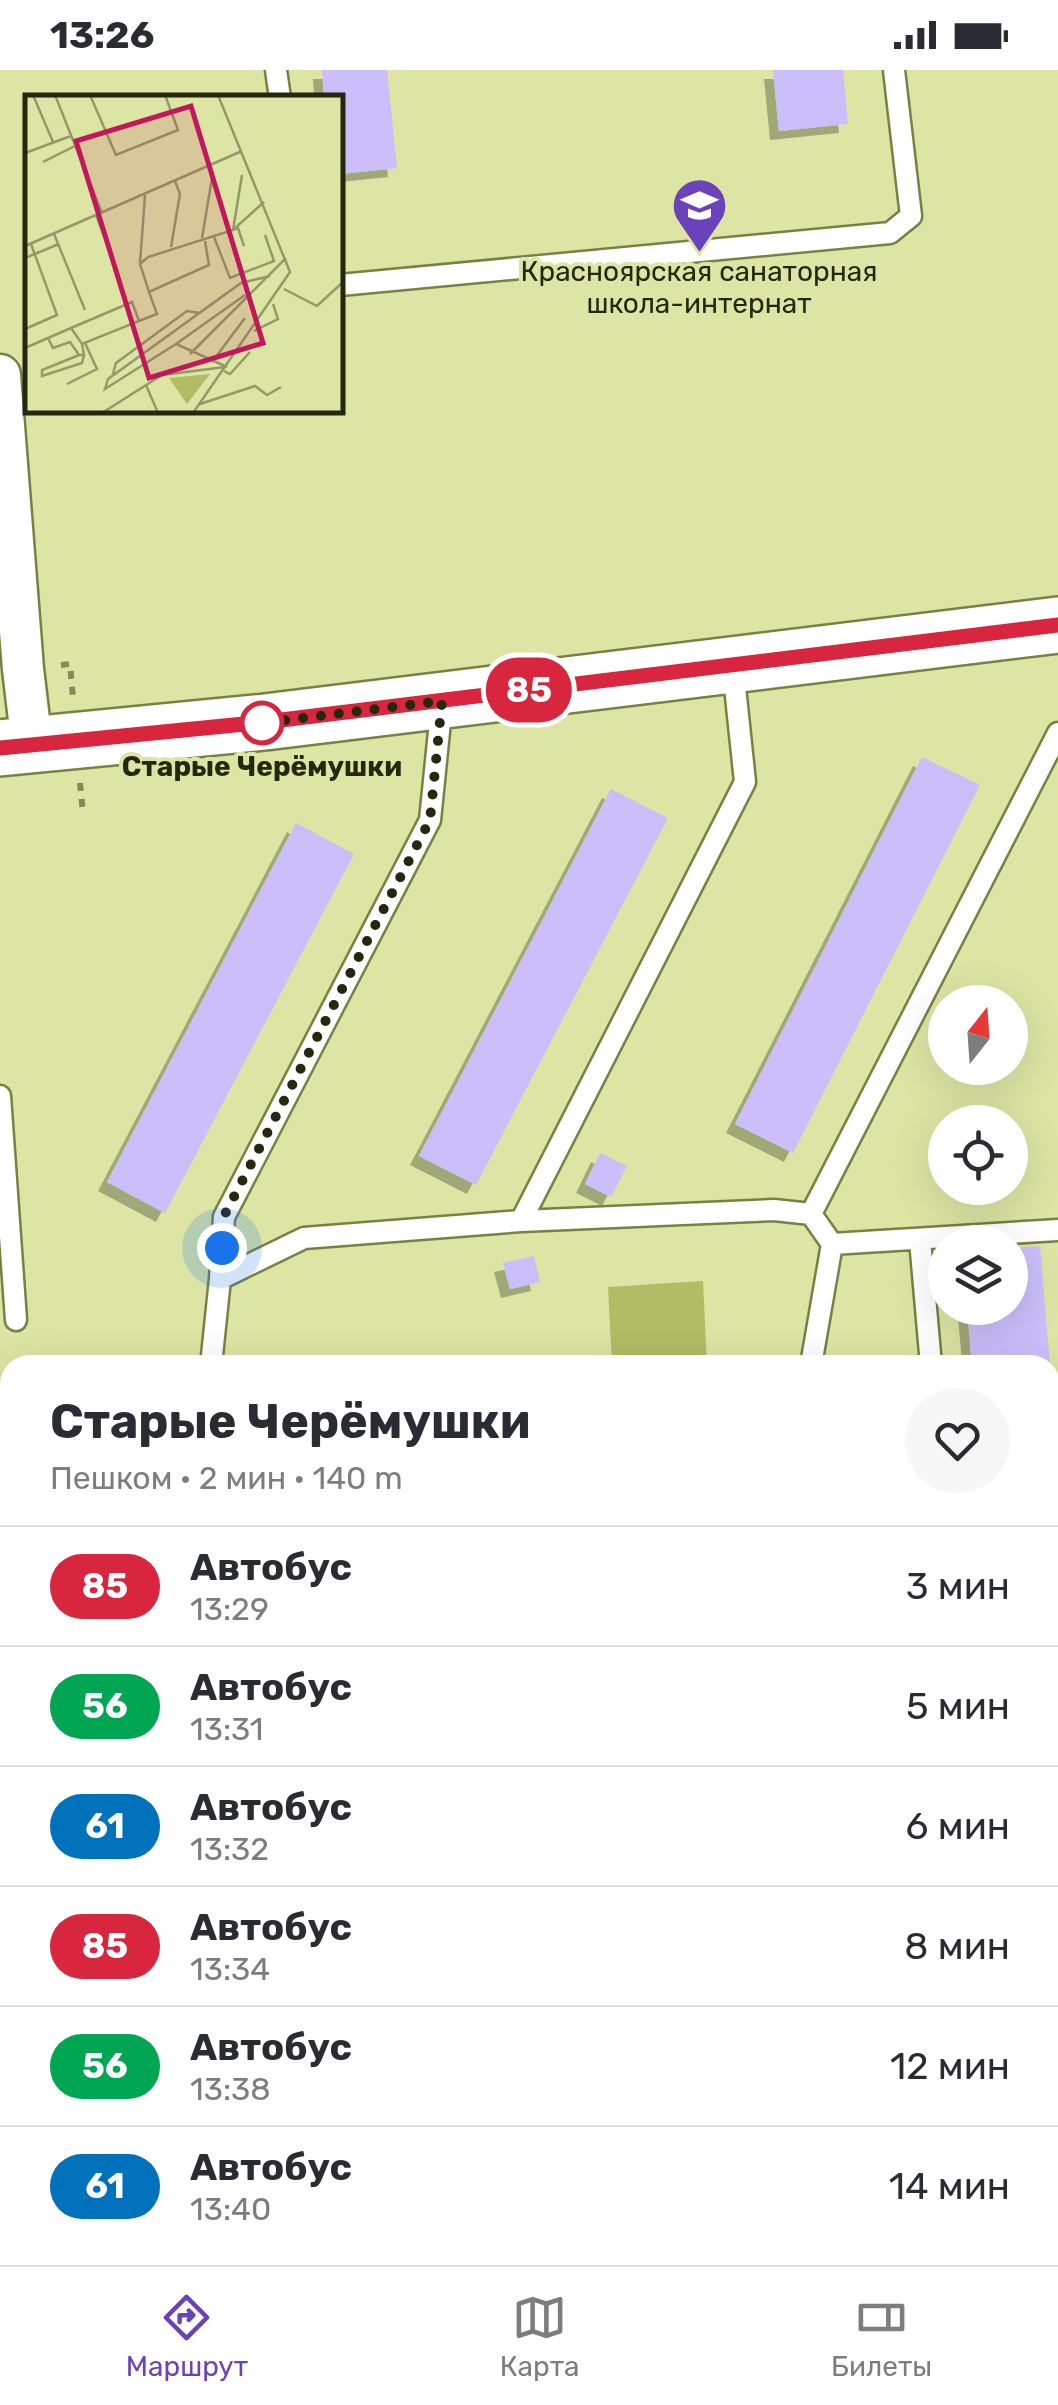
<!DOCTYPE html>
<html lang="ru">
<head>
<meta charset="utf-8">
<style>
  :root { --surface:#fff; --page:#f7f7f7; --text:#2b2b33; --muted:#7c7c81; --line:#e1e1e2; --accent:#6a42ba }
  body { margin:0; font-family:Rubik,sans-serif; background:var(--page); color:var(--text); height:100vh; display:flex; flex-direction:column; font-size:38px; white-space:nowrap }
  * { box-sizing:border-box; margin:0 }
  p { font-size:32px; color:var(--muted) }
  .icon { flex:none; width:55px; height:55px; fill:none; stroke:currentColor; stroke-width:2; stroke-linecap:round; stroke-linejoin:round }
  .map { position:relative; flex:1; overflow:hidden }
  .panel { position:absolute; left:0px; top:1285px; width:1060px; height:910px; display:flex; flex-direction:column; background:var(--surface); border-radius:30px 30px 0 0; box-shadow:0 10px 40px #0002 }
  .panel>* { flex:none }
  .badge { padding:0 20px; border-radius:32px; font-size:35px; line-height:65px }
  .needle { width:65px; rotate:17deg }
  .controls { position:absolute; left:928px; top:915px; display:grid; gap:20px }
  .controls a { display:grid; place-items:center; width:100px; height:100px; border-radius:50%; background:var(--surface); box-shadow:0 10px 40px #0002; font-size:50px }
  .you { position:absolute; width:50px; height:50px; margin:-25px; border:8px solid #fff; border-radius:50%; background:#1a73e8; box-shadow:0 0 0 15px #1a73e833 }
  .map>.badge { position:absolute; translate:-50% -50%; box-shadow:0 0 0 5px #fff }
  .round { display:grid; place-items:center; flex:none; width:105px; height:105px; border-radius:52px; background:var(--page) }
  .overview { display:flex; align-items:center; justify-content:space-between; height:170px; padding:0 50px }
  h1 { font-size:48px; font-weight:700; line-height:75px }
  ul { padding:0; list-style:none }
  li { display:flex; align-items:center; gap:30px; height:120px; padding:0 50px; border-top:2px solid var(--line) }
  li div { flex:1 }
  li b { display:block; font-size:38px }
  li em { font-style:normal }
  li .badge { min-width:110px; font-weight:700; text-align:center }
  .status { display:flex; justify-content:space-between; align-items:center; height:70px; padding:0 50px; background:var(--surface); direction:ltr }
  .status svg { height:28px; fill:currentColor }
  .dock { display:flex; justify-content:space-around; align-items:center; height:140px; border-top:2px solid var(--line); background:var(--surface); font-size:28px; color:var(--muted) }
  .dock a { display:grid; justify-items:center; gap:5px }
  .dock .selected { color:var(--accent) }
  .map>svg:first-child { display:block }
  .green { fill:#b2bc64 }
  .building { fill:#cbbefb; filter:url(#shadow) }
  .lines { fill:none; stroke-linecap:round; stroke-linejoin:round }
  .lane-casing { stroke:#798042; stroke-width:25 }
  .street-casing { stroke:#798042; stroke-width:45 }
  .secondary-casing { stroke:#798042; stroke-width:60 }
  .path { stroke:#848a5c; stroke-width:6; stroke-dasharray:8 8; stroke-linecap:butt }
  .lane { stroke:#fff; stroke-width:20 }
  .street { stroke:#fff; stroke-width:40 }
  .secondary { stroke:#fff; stroke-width:55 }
  .line-casing { stroke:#fff; stroke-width:22 }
  .line { stroke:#d7263d; stroke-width:15 }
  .walk { stroke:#25270e; stroke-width:10; stroke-dasharray:0 18 }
  .stop-dot { fill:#fff; stroke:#d7263d; stroke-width:5 }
  .labels { text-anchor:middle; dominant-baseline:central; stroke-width:8; stroke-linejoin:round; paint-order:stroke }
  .poi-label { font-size:28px; fill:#25270e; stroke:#dce5a4 }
  .stop-label { font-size:28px; font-weight:bold; fill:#25270e; stroke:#dce5a4 }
  .inset-road { fill:none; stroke:#939968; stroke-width:2.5 }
  .view { fill:#c2185b; fill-opacity:0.15; stroke:#c2185b; stroke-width:5 }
  .inset-edge { fill:none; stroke:#25270e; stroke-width:5 }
</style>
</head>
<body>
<div class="status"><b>13:26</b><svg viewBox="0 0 49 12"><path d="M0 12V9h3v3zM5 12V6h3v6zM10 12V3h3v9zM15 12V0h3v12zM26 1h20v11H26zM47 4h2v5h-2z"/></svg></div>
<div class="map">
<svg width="1058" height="2195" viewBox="0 0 1058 2195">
  <defs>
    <filter id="shadow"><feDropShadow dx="-9" dy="9" stdDeviation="0" flood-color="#0004"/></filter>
  </defs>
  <rect width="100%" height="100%" fill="#dce5a4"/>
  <!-- green -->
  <path class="green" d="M703,1211L707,1295H612L608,1217Z"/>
  <!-- building -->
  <path class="building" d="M322,0H387L397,98L340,104V28H324Z
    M773,0H843L848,54L779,61Z
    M922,687L980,715L793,1083L735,1054Z
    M611,719L668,748L476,1115L419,1086Z
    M296,753L354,784L165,1143L107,1112Z
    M600,1083L627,1096L611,1127L585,1114Z
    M1040,1176L1050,1295H972L967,1238H1010V1178Z
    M534,1186L540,1212L510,1219L503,1193Z
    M1050,1326H1053L1058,1389V1525L1050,1526Z
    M10,1562V1638L0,1639V1563Z
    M1058,1746V1814L1054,1808L1050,1810V1752Z
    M10,1918V1968L0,1971V1921Z
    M10,2012V2056L0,2058V2015Z
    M10,2104V2141L0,2144V2106Z
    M386,2185H466L476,2195H395Z"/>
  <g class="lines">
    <defs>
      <path id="lane" d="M276,0L280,28
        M340,215L890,163L911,146L894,0
        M0,1026L16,1250
        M811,1144L1058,663
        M521,1151L745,712L733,598
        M920,1170L931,1295
        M832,1174L1058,1160
        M220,1209L224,1147L430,750L442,632
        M211,1295L220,1209L304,1168L521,1151L774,1140L811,1144L832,1174L811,1295
        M1050,1550L1058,1549
        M1050,1620L1058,1618
        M0,1691L10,1690
        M1050,1726L1058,1722
        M0,1897L10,1894
        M0,1992L10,1989
        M1050,2077L1058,2079
        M0,2086L10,2084
        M518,2185L535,2195
        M598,2195L606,2185"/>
      <path id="street" d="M0,305L23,599L32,675
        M0,1514L10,1513"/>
      <path id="secondary" d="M0,678L265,652L1058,555
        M1050,2031L1058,2025
        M833,2195L847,2185"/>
    </defs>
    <!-- lane casing -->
    <use href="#lane" class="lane-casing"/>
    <!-- street casing -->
    <use href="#street" class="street-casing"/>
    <!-- secondary casing -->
    <use href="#secondary" class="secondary-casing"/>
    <!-- path -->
    <path class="path" d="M61,595L70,594L73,628
      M80,713L83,744"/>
    <!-- lane -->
    <use href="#lane" class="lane"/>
    <!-- street -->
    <use href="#street" class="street"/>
    <!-- secondary -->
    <use href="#secondary" class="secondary"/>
  </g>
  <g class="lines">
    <defs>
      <path id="line" d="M0,678L265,652L1058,555"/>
    </defs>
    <!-- line casing -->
    <use href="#line" class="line-casing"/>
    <!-- line -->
    <use href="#line" class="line"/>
    <!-- walk -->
    <path class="walk" d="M222,1178L224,1146L430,750L442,631L262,653"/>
  </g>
  <!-- icons -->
  <defs>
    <symbol id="school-pin" viewBox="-11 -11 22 30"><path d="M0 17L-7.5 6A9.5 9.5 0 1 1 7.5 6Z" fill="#6a42ba" stroke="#dce5a4"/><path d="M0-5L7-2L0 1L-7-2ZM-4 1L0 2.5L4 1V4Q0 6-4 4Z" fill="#fff"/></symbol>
  </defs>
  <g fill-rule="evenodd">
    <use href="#school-pin" x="668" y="104" width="63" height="86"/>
  </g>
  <!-- markers -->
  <circle class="stop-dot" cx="262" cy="653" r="20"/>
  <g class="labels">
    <!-- poi labels -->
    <g class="poi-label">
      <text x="699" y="201">Красноярская санаторная<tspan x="699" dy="32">школа-интернат</tspan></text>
    </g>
    <!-- stop labels -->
    <g class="stop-label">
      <text x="262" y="696">Старые Черёмушки</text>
    </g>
  </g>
  <!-- overview -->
  <g transform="translate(25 25)">
    <rect width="318" height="318" fill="#dce5a4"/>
    <path d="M185,279L162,309L144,283Z" fill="#b2bc64"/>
    <path class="inset-road" d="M8,0L28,47M30,0L77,118M65,0L91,60L153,35L140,0M0,58L46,41M18,67L50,51M217,80L208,135L213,133L219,151M71,120L94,181M29,139L60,215M189,142L205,183L249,166L240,140M177,143L188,77M180,146L184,170L124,197L115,169L123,162L208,135L239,107M0,151L217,56M146,152L155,99L150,86M0,163L34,149M115,168L120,100M259,194L292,211L318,187M114,226L132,219L124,197M0,234L32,220L6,149M229,236L253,224L248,209M23,243L28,253L45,247L54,260H59L57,249M151,249L80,294L83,284L216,188L245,181M0,253L46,233L107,207L114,226L57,249L46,233M165,259L261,163M54,260L17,275V281L57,268L59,260M187,267L220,223M202,272L151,249L220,200M199,276L205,279L225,257M88,279L91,268L162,216L175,218M42,289L72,274L60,248M121,290L133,318M175,309L230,291L242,300L256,292M77,318L137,280L200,272M168,318L265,177L193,0"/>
    <path class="view" d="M166,11L238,248L124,283L51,46Z"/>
    <rect width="318" height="318" class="inset-edge"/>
  </g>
</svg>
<div class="controls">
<a><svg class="needle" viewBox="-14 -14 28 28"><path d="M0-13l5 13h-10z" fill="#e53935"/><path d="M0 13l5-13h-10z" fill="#7c7c81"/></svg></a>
<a><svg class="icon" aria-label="locate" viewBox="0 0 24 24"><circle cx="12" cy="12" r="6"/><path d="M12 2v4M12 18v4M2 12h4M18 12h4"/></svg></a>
<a><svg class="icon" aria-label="layers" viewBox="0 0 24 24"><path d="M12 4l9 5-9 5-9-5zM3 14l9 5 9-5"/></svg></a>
</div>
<div class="you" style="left:222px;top:1178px"></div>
<b class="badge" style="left:529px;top:620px;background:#d7263d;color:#fff">85</b>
<section class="panel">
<div class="overview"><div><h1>Старые Черёмушки</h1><p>Пешком · 2 мин · 140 m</p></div><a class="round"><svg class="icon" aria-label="heart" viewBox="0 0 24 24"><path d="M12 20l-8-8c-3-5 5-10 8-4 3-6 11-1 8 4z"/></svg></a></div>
<ul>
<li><span class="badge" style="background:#d7263d;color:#fff">85</span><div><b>Автобус</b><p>13:29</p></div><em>3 мин</em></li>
<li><span class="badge" style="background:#00a651;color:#fff">56</span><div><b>Автобус</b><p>13:31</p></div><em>5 мин</em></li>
<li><span class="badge" style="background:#0072bc;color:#fff">61</span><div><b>Автобус</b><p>13:32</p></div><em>6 мин</em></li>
<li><span class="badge" style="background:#d7263d;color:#fff">85</span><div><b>Автобус</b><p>13:34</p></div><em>8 мин</em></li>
<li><span class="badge" style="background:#00a651;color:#fff">56</span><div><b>Автобус</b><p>13:38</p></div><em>12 мин</em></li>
<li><span class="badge" style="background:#0072bc;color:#fff">61</span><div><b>Автобус</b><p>13:40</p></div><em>14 мин</em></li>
</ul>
</section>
</div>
<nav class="dock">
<a class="selected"><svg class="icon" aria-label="directions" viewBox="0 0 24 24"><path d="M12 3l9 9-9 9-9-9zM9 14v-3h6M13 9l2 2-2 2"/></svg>Маршрут</a>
<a><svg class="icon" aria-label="map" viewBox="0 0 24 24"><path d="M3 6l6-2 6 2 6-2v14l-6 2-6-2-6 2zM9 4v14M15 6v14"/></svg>Карта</a>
<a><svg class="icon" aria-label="tickets" viewBox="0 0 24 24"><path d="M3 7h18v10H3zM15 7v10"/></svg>Билеты</a>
</nav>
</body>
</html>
